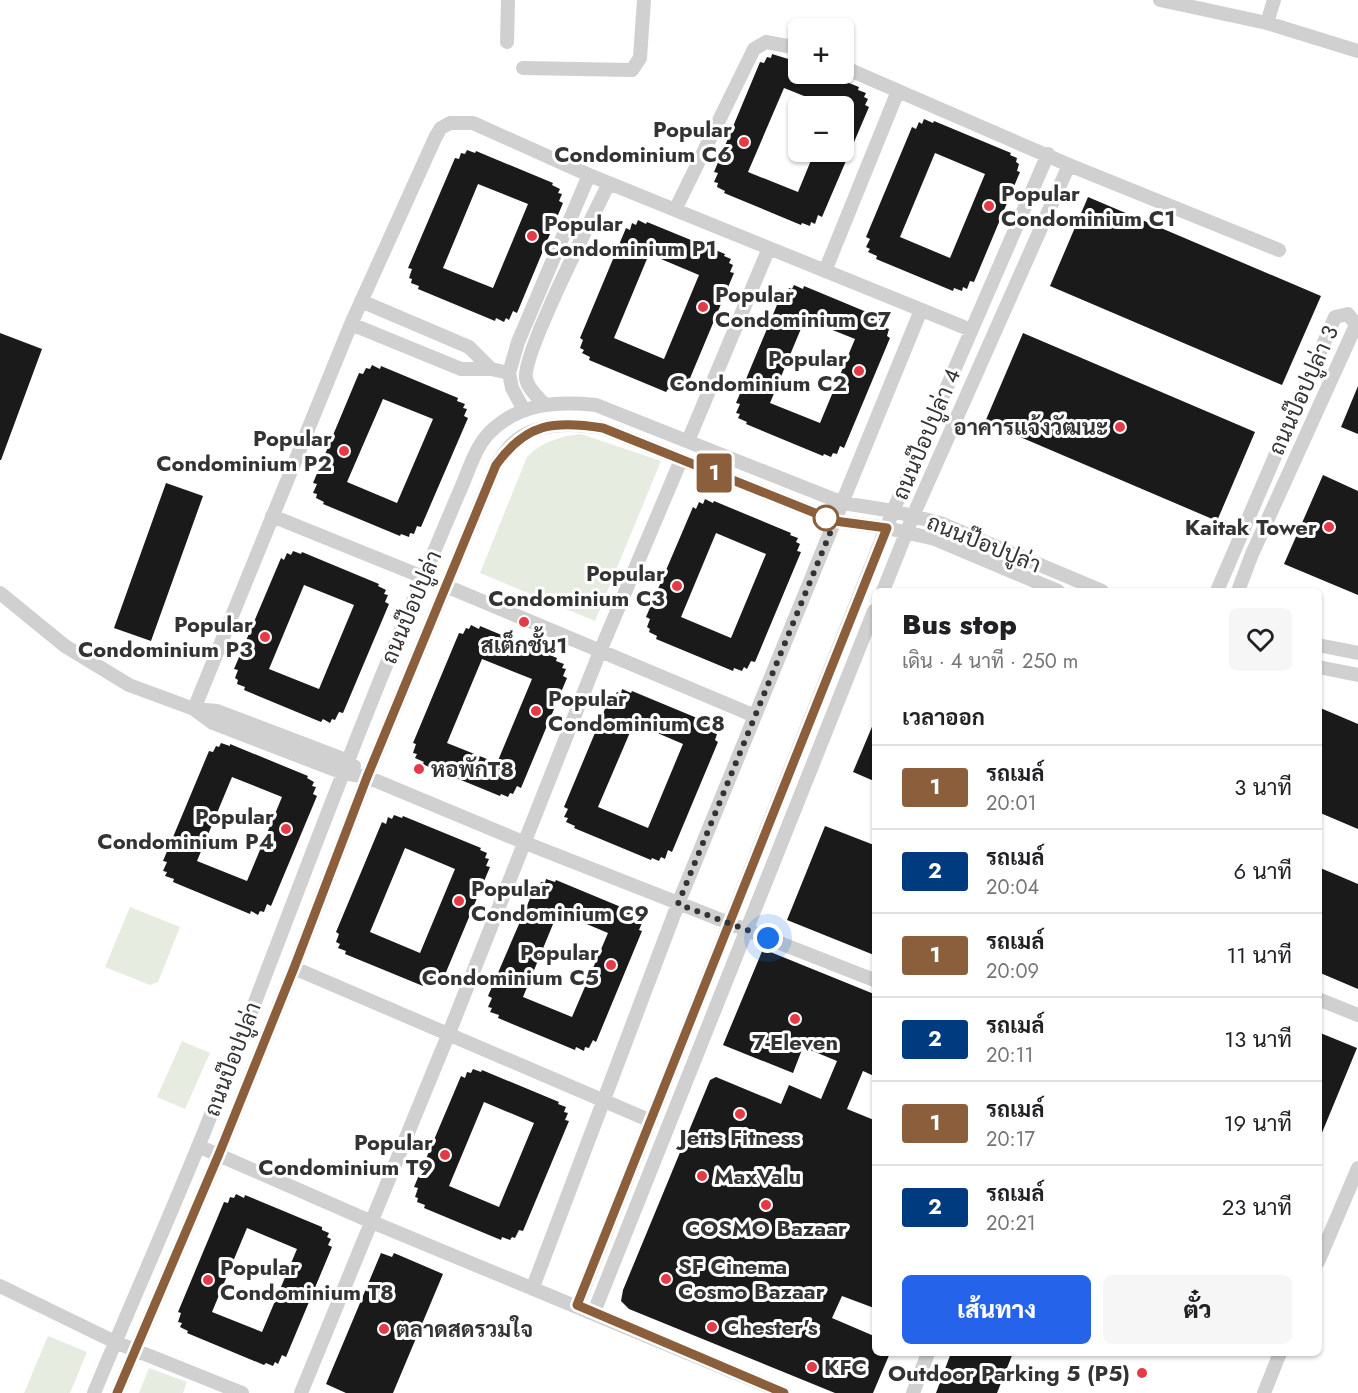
<!DOCTYPE html>
<html lang="th">
<head>
<meta charset="utf-8">
<style>
  :root { --surface:#fff; --page:#f6f6f6; --text:#202124; --muted:#757577; --line:#e0e0e0; --accent:#2563eb }
  body { margin:0; font-family:Jost,Sarabun,sans-serif; background:var(--page); color:var(--text); height:100vh; display:flex; flex-direction:column; font-size:22px; white-space:nowrap }
  * { box-sizing:border-box; margin:0 }
  p { font-size:20px; color:var(--muted) }
  .icon { flex:none; width:33px; height:33px; fill:none; stroke:currentColor; stroke-width:2; stroke-linecap:round; stroke-linejoin:round }
  .map { position:relative; flex:1; overflow:hidden }
  .details { position:absolute; left:872px; top:588px; width:450px; height:768px; display:flex; flex-direction:column; background:var(--surface); border-radius:9px; box-shadow:0 2px 4px #0004 }
  .details>* { flex:none }
  .badge { padding:0 12px; border-radius:4px; font-size:21px; line-height:39px }
  .tools { position:absolute; left:788px; top:18px; display:grid; gap:12px }
  .tools a { display:grid; place-items:center; width:66px; height:66px; border-radius:9px; background:var(--surface); box-shadow:0 2px 4px #0004; font-size:30px }
  .you { position:absolute; width:30px; height:30px; margin:-15px; border:4px solid #fff; border-radius:50%; background:#1a73e8; box-shadow:0 0 0 9px #1a73e833 }
  .map>.badge { position:absolute; translate:-50% -50%; box-shadow:0 0 0 3px #fff }
  h2 { padding:0 30px; font-size:22px; line-height:54px }
  .round { display:grid; place-items:center; flex:none; width:63px; height:63px; border-radius:9px; background:var(--page) }
  .overview { display:flex; align-items:center; justify-content:space-between; height:102px; padding:0 30px }
  h1 { font-size:28px; font-weight:800; line-height:45px }
  .action { display:flex; gap:12px; margin-top:auto; padding:12px 30px }
  .action a { flex:1; height:69px; border-radius:9px; background:var(--accent); color:#fff; font-size:24px; font-weight:800; line-height:69px; text-align:center }
  .action a+a { background:var(--page); color:var(--text) }
  ul { padding:0; list-style:none }
  li { display:flex; align-items:center; gap:18px; height:84px; padding:0 30px; border-top:2px solid var(--line) }
  li div { flex:1 }
  li b { display:block; font-size:22px }
  li em { font-style:normal }
  li .badge { min-width:66px; font-weight:700; text-align:center }
  .map>svg:first-child { display:block }
  .green { fill:#e6ecdf }
  .building { fill:#1a1a1a; fill-rule:evenodd }
  .lines { fill:none; stroke-linecap:round; stroke-linejoin:round }
  .minor { stroke:#d0d0d0; stroke-width:14 }
  .line-casing { stroke:#fff; stroke-width:14 }
  .line { stroke:#8b5e3c; stroke-width:9 }
  .walk { stroke:#333; stroke-width:6; stroke-dasharray:0 10.8 }
  .poi-dot { fill:#e63946; stroke:#fff; stroke-width:2 }
  .stop-dot { fill:#fff; stroke:#8b5e3c; stroke-width:3 }
  .labels { text-anchor:middle; dominant-baseline:central; stroke-width:6; stroke-linejoin:round; paint-order:stroke }
  .poi-label { font-size:22px; font-weight:bold; fill:#333; stroke:#fff; text-anchor:start }
  .street-label { font-size:22px; fill:#333; stroke:#fff }
</style>
</head>
<body>
<div class="map">
<svg width="1358" height="1393" viewBox="0 0 1358 1393">
  <rect width="100%" height="100%" fill="#fff"/>
  <!-- green -->
  <path class="green" d="M581,434L661,461L595,621L480,573L527,457C543,441 559,437 581,434Z
    M130,907L180,927L158,982L150,985L105,967Z
    M182,1041L210,1053L185,1109L157,1097Z
    M48,1336L87,1352L70,1393H24Z
    M149,1368L187,1382L183,1393H139Z"/>
  <!-- building -->
  <path class="building" d="M772,54L798,62V74H826L859,87L858,90L866,93L864,97L868,99L865,105L869,107L822,217L818,215L815,224L811,222L810,226L802,223L801,225L724,193L725,191L717,187L718,183L714,182L718,173L714,172L760,62L764,63L767,57L771,58ZM784,88L829,106H843V152L814,153L798,192L748,172Z
    M924,119L933,123L934,121L1011,153L1010,155L1017,158L1016,162L1019,164L1017,171L1020,172L974,282L970,281L967,289L963,287L962,291L954,288L953,291L876,259L877,256L868,252L870,249L866,247L870,239L866,237L912,127L916,129L919,122L922,124ZM935,153L985,174L950,258L900,237Z
    M467,150L475,153L476,151L553,183L552,185L560,189L558,193L562,194L559,201L563,203L517,313L513,311L509,320L506,318L504,322L496,318L495,321L418,289L419,286L411,283L412,279L409,278L412,269L408,268L455,158L459,159L461,153L465,154ZM478,184L528,204L493,288L443,268Z
    M1088,197L1321,296L1282,385L1050,286Z
    M638,220L646,224L647,222L725,254L724,256L731,259L729,263L733,265L730,272L734,273L688,383L684,381L681,390L677,388L675,392L668,389L666,392L589,360L590,357L582,353L584,350L580,348L583,340L580,338L626,228L630,230L632,223L636,225ZM649,254L699,275L664,359L614,338Z
    M794,285L803,289L804,286L881,318L880,321L887,324L886,328L889,329L887,336L890,338L844,448L840,446L837,454L833,453L831,457L824,454L823,456L746,424L747,422L738,418L740,414L736,413L740,404L736,403L782,293L786,294L789,288L792,289ZM805,319L855,339L820,423L770,403Z
    M0,333L42,349L1,460H0Z
    M1023,333L1255,432L1217,521L985,422Z
    M372,365L380,369L381,366L458,398L457,401L465,404L463,408L467,409L464,416L468,418L421,527L417,526L414,534L410,533L409,537L401,534L400,536L323,504L324,502L316,498L317,494L313,493L317,484L313,483L359,373L363,374L366,368L370,369ZM383,399L433,419L397,503L347,482Z
    M1358,386V434L1341,427Z
    M1323,475L1358,491V595L1284,564Z
    M166,483L203,496L151,641L114,628Z
    M705,499L713,503L714,501L791,533L790,535L798,538L796,542L800,544L797,551L801,552L755,662L751,661L747,669L744,667L742,671L734,668L733,671L656,639L657,636L649,632L650,629L647,627L650,619L646,617L693,507L696,509L699,502L703,504ZM716,533L766,554L731,638L681,617Z
    M293,551L301,554L302,552L379,584L378,586L386,590L384,594L388,595L385,602L389,604L343,713L339,712L335,720L332,719L330,723L323,719L321,722L244,690L245,687L237,684L238,680L235,678L238,670L234,669L281,558L284,560L287,553L291,555ZM304,585L354,605L319,689L269,669Z
    M471,625L479,629L480,626L557,658L556,661L564,664L562,668L566,669L563,676L567,678L521,788L517,786L513,794L510,793L508,797L501,794L500,796L422,764L424,762L415,758L417,754L413,753L416,744L413,743L459,633L463,634L466,628L469,629ZM482,659L532,679L497,763L447,743Z
    M622,689L631,693L632,691L709,723L708,725L716,728L714,732L717,734L715,740L718,742L672,852L668,850L665,859L661,857L659,861L652,858L651,860L574,828L575,826L566,822L568,818L564,817L568,809L564,807L610,697L614,698L617,692L621,694ZM634,723L683,744L648,828L598,807Z
    M1318,707L1358,724V829L1318,812Z
    M874,722V781L853,772Z
    M221,743L230,746V744L308,776L307,778L314,782L312,786L316,787L313,794L317,796L271,906L267,904L264,912L260,911L258,915L251,911L250,914L173,882L174,879L165,876L167,872L163,871L167,862L163,861L209,751L213,752L216,746L219,747ZM232,777L282,797L247,881L197,861Z
    M394,815L402,818L403,816L481,848L480,850L487,853L485,858L489,859L486,866L490,867L444,977L440,976L437,984L433,983L431,986L424,983L423,986L345,954L346,951L338,948L340,944L336,942L339,934L336,932L382,822L386,824L388,817L392,819ZM405,848L455,869L420,953L370,932Z
    M825,826L874,845V955L787,920Z
    M1318,867L1358,884V989L1318,972Z
    M546,879L555,882L556,880L633,912L632,914L640,918L638,922L642,923L639,930L642,931L596,1042L593,1040L589,1048L585,1047L584,1051L576,1047L575,1050L498,1018L499,1015L490,1012L492,1008L488,1007L492,998L488,996L535,887L538,888L541,882L545,883ZM558,912L608,933L572,1017L523,997Z
    M763,949L874,994V1076L863,1071L847,1109L874,1120V1308L842,1296L832,1318L874,1336V1353H890L873,1393H835L629,1309L621,1301L623,1290L710,1080L716,1077L781,1104L789,1085L821,1099L837,1061L803,1047L793,1073L723,1045Z
    M1318,1032L1357,1048L1319,1140H1318Z
    M473,1069L481,1072L482,1070L559,1102L558,1104L566,1107L564,1112L568,1113L565,1120L569,1121L523,1231L519,1230L515,1238L512,1237L510,1240L502,1237L501,1240L424,1208L425,1205L417,1202L418,1198L415,1197L418,1188L414,1187L461,1076L465,1078L467,1072L471,1073ZM484,1102L534,1123L499,1207L449,1186Z
    M236,1194L244,1198L245,1195L322,1227V1230L329,1233L327,1237L331,1239L328,1245L332,1247L286,1357L282,1355L278,1364L275,1362L273,1366L266,1363L264,1365L187,1333L188,1331L180,1327L182,1323L178,1322L181,1313L178,1312L224,1202L228,1203L230,1197L234,1198ZM247,1228L297,1249L262,1332L212,1312Z
    M381,1253L392,1257L394,1253L443,1274L393,1393H346L326,1384Z
    M951,1353H1013L997,1393H936Z"/>
  <g class="lines">
    <!-- minor -->
    <path class="minor" d="M1160,0L1267,23L1358,51
      M1267,23L1274,0
      M507,42L508,0
      M843,67L1069,165L1279,250
      M523,68L632,70L640,58L644,0
      M675,210L754,49L766,42L798,48
      M825,271L898,91
      M361,301L469,347L491,369
      M351,324L461,369H491L509,373
      M544,404C538,397 527,388 526,378C522,354 594,214 609,183
      M524,410L512,388L509,373L518,342L589,175
      M688,441L769,248
      M272,516L423,577
      M446,586L755,716
      M883,591L913,516L1069,165
      M1217,591L1335,317L1348,314L1356,325L1252,554L1238,591
      M0,593L65,646L129,685L194,709L217,711L346,760L354,766
      M1318,645L1358,653
      M1318,667L1358,675
      M194,709L351,324L436,136L441,128L450,123H473L589,175L971,330
      M194,709L213,723L343,773L367,777L523,842L874,980
      M294,968L651,1121
      M1318,999L1358,1015
      M198,1146L372,1222L784,1393
      M1318,1262L1358,1168
      M0,1286L115,1342L242,1393
      M533,1287L678,904L921,310
      M577,1306L893,511L1048,154
      M594,1312L874,611
      M94,1393C128,1311 164,1230 198,1147C267,977 328,804 399,634C419,588 438,542 458,495C467,476 474,449 489,433C519,403 556,401 596,405L843,503L893,511L940,523L1102,591
      M117,1393L219,1154L294,968L367,777L496,465C500,459 505,452 510,446C534,421 572,423 603,428L835,521L887,528L935,539L1058,591
      M301,1393L449,1033L601,649L681,460
      M913,1393L928,1353
      M1264,1393L1280,1353"/>
  </g>
  <g class="lines">
    <defs>
      <path id="line" d="M117,1393L219,1154L294,968L367,777L496,465C526,423 554,420 603,428L835,521L887,528L577,1305L784,1393"/>
    </defs>
    <!-- line casing -->
    <use href="#line" class="line-casing"/>
    <!-- line -->
    <use href="#line" class="line"/>
    <!-- walk -->
    <path class="walk" d="M768,938L678,904L835,521L826,518"/>
  </g>
  <!-- markers -->
  <g class="poi-dot">
    <circle cx="744" cy="142" r="6"/>
    <circle cx="989" cy="206" r="6"/>
    <circle cx="532" cy="236" r="6"/>
    <circle cx="703" cy="307" r="6"/>
    <circle cx="859" cy="371" r="6"/>
    <circle cx="1120" cy="427" r="6"/>
    <circle cx="344" cy="451" r="6"/>
    <circle cx="1329" cy="527" r="6"/>
    <circle cx="677" cy="586" r="6"/>
    <circle cx="524" cy="622" r="6"/>
    <circle cx="265" cy="637" r="6"/>
    <circle cx="536" cy="711" r="6"/>
    <circle cx="419" cy="769" r="6"/>
    <circle cx="286" cy="829" r="6"/>
    <circle cx="459" cy="901" r="6"/>
    <circle cx="611" cy="965" r="6"/>
    <circle cx="795" cy="1019" r="6"/>
    <circle cx="740" cy="1114" r="6"/>
    <circle cx="445" cy="1155" r="6"/>
    <circle cx="702" cy="1176" r="6"/>
    <circle cx="766" cy="1205" r="6"/>
    <circle cx="666" cy="1279" r="6"/>
    <circle cx="208" cy="1280" r="6"/>
    <circle cx="712" cy="1327" r="6"/>
    <circle cx="384" cy="1329" r="6"/>
    <circle cx="812" cy="1367" r="6"/>
    <circle cx="1142" cy="1373" r="6"/>
  </g>
  <circle class="stop-dot" cx="826" cy="518" r="12"/>
  <g class="labels">
    <!-- poi labels -->
    <g class="poi-label">
      <text x="732" y="129" text-anchor="end">Popular<tspan x="732" dy="25">Condominium C6</tspan></text>
      <text x="1001" y="193">Popular<tspan x="1001" dy="25">Condominium C1</tspan></text>
      <text x="544" y="223">Popular<tspan x="544" dy="25">Condominium P1</tspan></text>
      <text x="715" y="294">Popular<tspan x="715" dy="25">Condominium C7</tspan></text>
      <text x="847" y="358" text-anchor="end">Popular<tspan x="847" dy="25">Condominium C2</tspan></text>
      <text x="1108" y="427" text-anchor="end">อาคารแจ้งวัฒนะ</text>
      <text x="332" y="438" text-anchor="end">Popular<tspan x="332" dy="25">Condominium P2</tspan></text>
      <text x="1317" y="527" text-anchor="end">Kaitak Tower</text>
      <text x="665" y="573" text-anchor="end">Popular<tspan x="665" dy="25">Condominium C3</tspan></text>
      <text x="253" y="624" text-anchor="end">Popular<tspan x="253" dy="25">Condominium P3</tspan></text>
      <text x="524" y="645" text-anchor="middle">สเต็กชั้น1</text>
      <text x="548" y="698">Popular<tspan x="548" dy="25">Condominium C8</tspan></text>
      <text x="431" y="769">หอพักT8</text>
      <text x="274" y="816" text-anchor="end">Popular<tspan x="274" dy="25">Condominium P4</tspan></text>
      <text x="471" y="888">Popular<tspan x="471" dy="25">Condominium C9</tspan></text>
      <text x="599" y="952" text-anchor="end">Popular<tspan x="599" dy="25">Condominium C5</tspan></text>
      <text x="795" y="1042" text-anchor="middle">7-Eleven</text>
      <text x="740" y="1137" text-anchor="middle">Jetts Fitness</text>
      <text x="433" y="1142" text-anchor="end">Popular<tspan x="433" dy="25">Condominium T9</tspan></text>
      <text x="714" y="1176">MaxValu</text>
      <text x="766" y="1228" text-anchor="middle">COSMO Bazaar</text>
      <text x="678" y="1266">SF Cinema<tspan x="678" dy="25">Cosmo Bazaar</tspan></text>
      <text x="220" y="1267">Popular<tspan x="220" dy="25">Condominium T8</tspan></text>
      <text x="724" y="1327">Chester's</text>
      <text x="396" y="1329">ตลาดสดรวมใจ</text>
      <text x="824" y="1367">KFC</text>
      <text x="1130" y="1373" text-anchor="end">Outdoor Parking 5 (P5)</text>
    </g>
    <!-- street labels -->
    <g class="street-label">
      <text transform="translate(1303 390) rotate(-66)">ถนนป๊อปปูล่า 3</text>
      <text transform="translate(926 434) rotate(-67)">ถนนป๊อปปูล่า 4</text>
      <text transform="translate(984 543) rotate(22)">ถนนป๊อปปูล่า</text>
      <text transform="translate(411 607) rotate(-67)">ถนนป๊อปปูล่า</text>
      <text transform="translate(232 1059) rotate(-69)">ถนนป๊อปปูล่า</text>
    </g>
  </g>
</svg>
<div class="tools">
<a>+</a>
<a>−</a>
</div>
<div class="you" style="left:768px;top:938px"></div>
<b class="badge" style="left:714px;top:473px;background:#8b5e3c;color:#fff">1</b>
<section class="details">
<div class="overview"><div><h1>Bus stop</h1><p>เดิน · 4 นาที · 250 m</p></div><a class="round"><svg class="icon" aria-label="heart" viewBox="0 0 24 24"><path d="M12 20l-8-8c-3-5 5-10 8-4 3-6 11-1 8 4z"/></svg></a></div>
<h2>เวลาออก</h2>
<ul>
<li><span class="badge" style="background:#8b5e3c;color:#fff">1</span><div><b>รถเมล์</b><p>20:01</p></div><em>3 นาที</em></li>
<li><span class="badge" style="background:#003b80;color:#fff">2</span><div><b>รถเมล์</b><p>20:04</p></div><em>6 นาที</em></li>
<li><span class="badge" style="background:#8b5e3c;color:#fff">1</span><div><b>รถเมล์</b><p>20:09</p></div><em>11 นาที</em></li>
<li><span class="badge" style="background:#003b80;color:#fff">2</span><div><b>รถเมล์</b><p>20:11</p></div><em>13 นาที</em></li>
<li><span class="badge" style="background:#8b5e3c;color:#fff">1</span><div><b>รถเมล์</b><p>20:17</p></div><em>19 นาที</em></li>
<li><span class="badge" style="background:#003b80;color:#fff">2</span><div><b>รถเมล์</b><p>20:21</p></div><em>23 นาที</em></li>
</ul>
<div class="action"><a>เส้นทาง</a><a>ตั๋ว</a></div>
</section>
</div>
</body>
</html>
